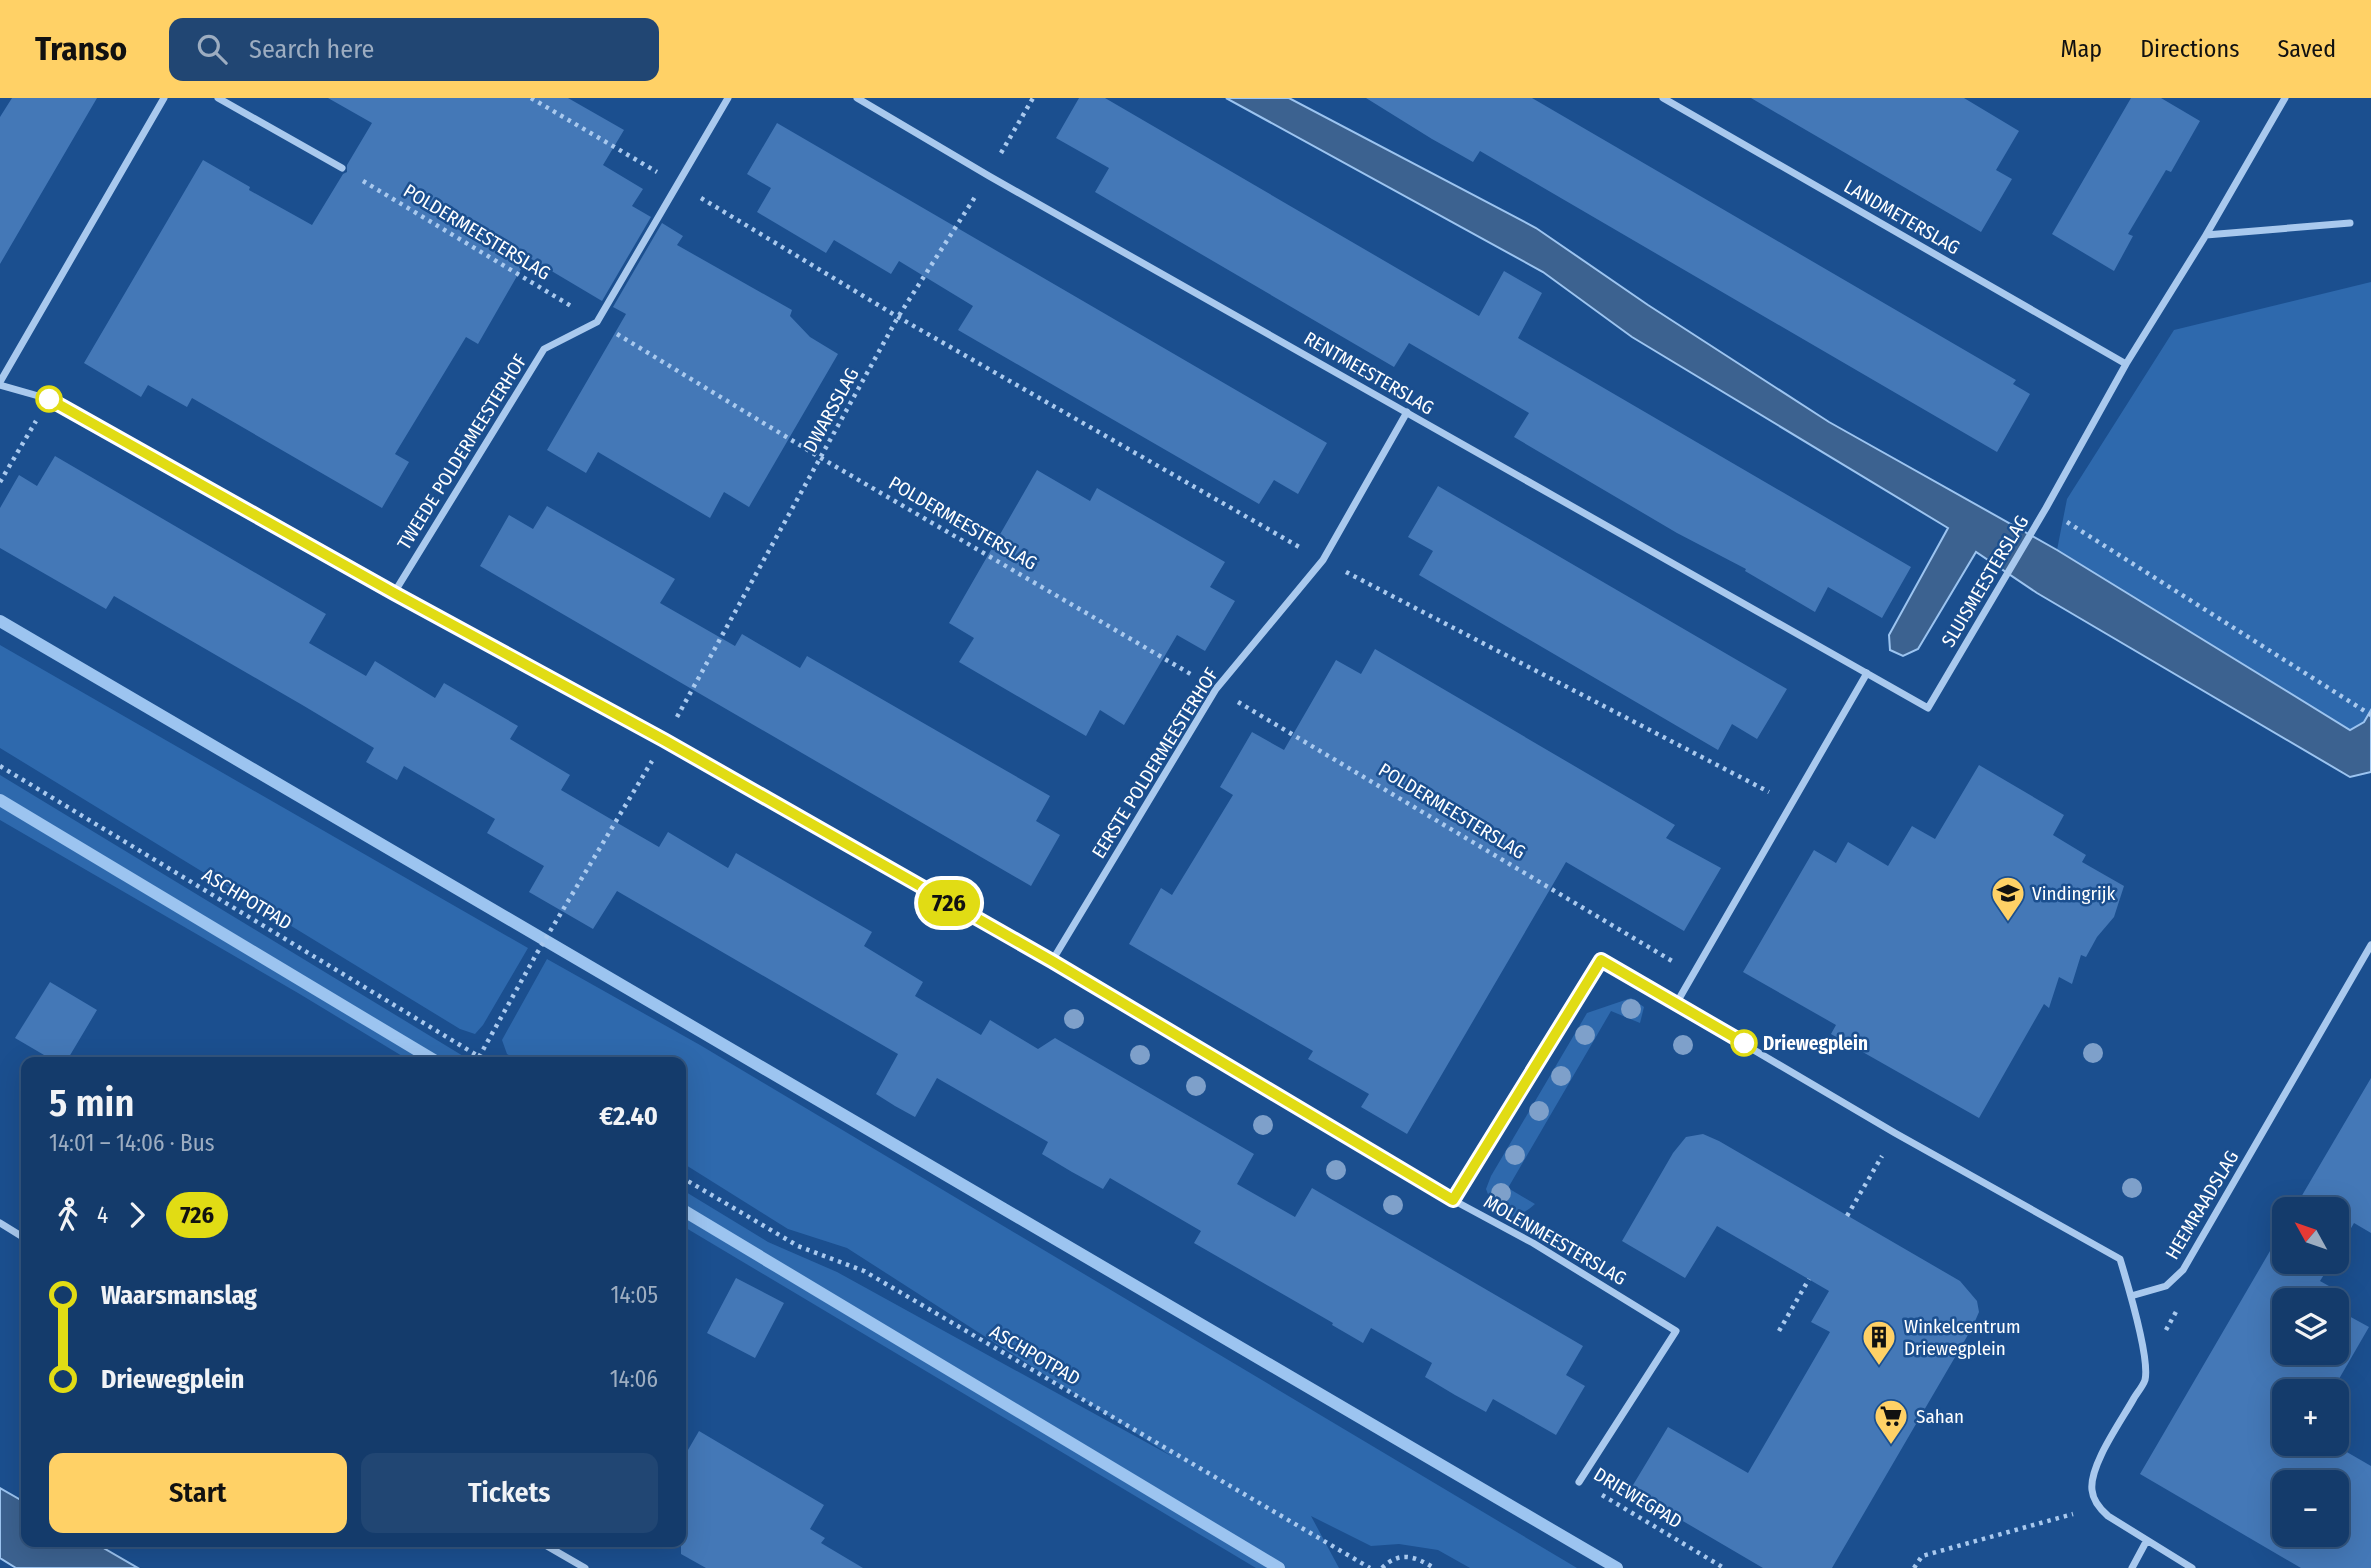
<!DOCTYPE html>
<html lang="en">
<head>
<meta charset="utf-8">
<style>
  :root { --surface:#143b6b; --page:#214673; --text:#f1f3f6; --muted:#9dadc1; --line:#33557e; --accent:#ffd166 }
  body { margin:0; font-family:"Fira Sans Condensed",sans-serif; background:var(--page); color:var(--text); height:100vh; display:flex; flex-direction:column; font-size:26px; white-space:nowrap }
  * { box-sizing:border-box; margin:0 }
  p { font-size:23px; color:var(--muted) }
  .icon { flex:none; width:38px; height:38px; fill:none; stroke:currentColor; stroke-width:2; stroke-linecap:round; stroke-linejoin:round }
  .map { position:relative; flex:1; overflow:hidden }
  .panel { position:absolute; left:21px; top:959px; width:665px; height:490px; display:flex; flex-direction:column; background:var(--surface); border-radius:14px; box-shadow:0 7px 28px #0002,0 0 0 2px var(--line) }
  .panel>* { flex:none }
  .badge { padding:0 14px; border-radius:23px; font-size:24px; line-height:46px }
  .needle { width:46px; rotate:310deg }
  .buttons { position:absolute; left:2272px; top:1099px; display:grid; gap:14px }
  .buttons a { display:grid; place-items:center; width:77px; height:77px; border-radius:14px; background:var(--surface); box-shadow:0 7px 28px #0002,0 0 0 2px var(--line); font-size:35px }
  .map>.badge { position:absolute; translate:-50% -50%; box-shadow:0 0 0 4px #fff }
  .legs { display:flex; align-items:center; gap:10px; height:77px; padding:0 28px; font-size:23px }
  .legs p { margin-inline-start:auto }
  .head { display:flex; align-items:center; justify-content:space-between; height:119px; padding:0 28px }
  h1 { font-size:38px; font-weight:600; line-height:52px }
  .primary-button { display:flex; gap:14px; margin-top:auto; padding:14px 28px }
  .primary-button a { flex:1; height:80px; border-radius:14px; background:var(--accent); color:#111; font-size:28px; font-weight:600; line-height:80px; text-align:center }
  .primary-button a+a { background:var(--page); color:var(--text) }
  ul { padding:0 28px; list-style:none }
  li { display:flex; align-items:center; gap:24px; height:84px; font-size:26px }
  li i { display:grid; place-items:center; width:10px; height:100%; margin:0 9px; background:currentColor }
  li i::after { content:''; width:18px; height:18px; margin:-9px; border:5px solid; border-radius:50%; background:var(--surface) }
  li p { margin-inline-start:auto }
  li:first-child i { background:linear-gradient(#0000 50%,currentColor 0) }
  li:last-child i { background:linear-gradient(currentColor 50%,#0000 0) }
  header { display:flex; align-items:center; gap:42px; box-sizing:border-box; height:98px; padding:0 35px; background:var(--accent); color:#111 }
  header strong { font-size:33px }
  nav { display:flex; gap:38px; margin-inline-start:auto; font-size:24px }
  .search { width:490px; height:63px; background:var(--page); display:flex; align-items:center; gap:18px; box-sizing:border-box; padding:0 24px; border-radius:14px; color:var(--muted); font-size:26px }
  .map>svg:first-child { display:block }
  .green { fill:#2e69ad }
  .water { fill:#3c6290; stroke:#9cc4f0; stroke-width:2 }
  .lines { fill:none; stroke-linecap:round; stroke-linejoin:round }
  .stream { stroke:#9cc4f0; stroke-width:12 }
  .building { fill:#4478b7; fill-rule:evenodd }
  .path { stroke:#a9c9ee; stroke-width:4.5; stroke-dasharray:3.5 5; stroke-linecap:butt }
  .street { stroke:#a9c9ee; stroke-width:7 }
  .tree { fill:#7ea0ca }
  .line-1-casing { stroke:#fff; stroke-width:16 }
  .line-1 { stroke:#e1dc14; stroke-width:10 }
  .stop-1-dot { fill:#fff; stroke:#e1dc14; stroke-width:3.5 }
  .labels { text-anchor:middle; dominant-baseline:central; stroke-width:5; stroke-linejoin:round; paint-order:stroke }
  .street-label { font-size:19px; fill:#fff; stroke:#1b4f8f }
  .poi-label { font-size:19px; fill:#fff; stroke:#1b4f8f; text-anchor:start }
  .stop-label { font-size:19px; font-weight:bold; fill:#fff; stroke:#1b4f8f; text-anchor:start }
</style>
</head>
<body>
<header>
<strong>Transo</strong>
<div class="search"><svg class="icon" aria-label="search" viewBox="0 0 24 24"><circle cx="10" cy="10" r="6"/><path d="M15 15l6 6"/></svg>Search here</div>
<nav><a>Map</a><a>Directions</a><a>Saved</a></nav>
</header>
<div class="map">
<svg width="2371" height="1470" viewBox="0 0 2371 1470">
  <rect width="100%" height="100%" fill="#1b4f8f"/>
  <!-- green -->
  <path class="green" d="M2371,184V612L2364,624L2350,632L2057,452L2067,401L2174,232Z
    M0,547L528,850L483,927L475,936L460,931L0,650Z
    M0,677L473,964H412L298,895L0,722Z
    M547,861L700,947L1577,1470H1470L1438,1452L1399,1446L1371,1448L1311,1418L1339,1470H1256L681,1127V1091L768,1144L837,1174L1173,1359L847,1150L788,1131L681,1064V964H520L507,956L502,942Z
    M1631,900L1644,909L1640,925L1611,913L1508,1090L1535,1106C1510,1128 1496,1120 1486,1091L1491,1078L1587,915Z"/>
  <!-- water -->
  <path class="water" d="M1226,0H1289L1536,130L1648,207L1829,324L2057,452L2350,632L2364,624L2371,612V674L2350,679L2037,495L1976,454L1918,551L1903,558L1890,552L1889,537L1948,430L1632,239L1543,174Z
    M0,1390L26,1405V1444H93L138,1470H16L0,1460Z"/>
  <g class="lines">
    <!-- stream -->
    <path class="stream" d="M0,523L1617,1470
      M0,702L437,964
      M681,1111L1279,1470"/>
  </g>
  <!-- building -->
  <path class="building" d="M12,0H97L0,166V19Z
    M328,0H568L624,32L603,67L643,91L632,108L651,119L602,203L528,159L478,246L466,239L395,356L409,364L382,410L192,300L187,309L148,287L141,299L84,265L203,62L250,89L249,92L312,127L343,76L347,74V67L372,25Z
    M1079,0H1105L1479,218L1504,173L1542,195L1518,240L1911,469L1882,520L1828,489L1815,514L1745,473L1746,471L1677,435L1514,339L1529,315L1409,245L1394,269L1095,94L1109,70L1056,40Z
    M1366,0H1532L2016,282L2013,286L2030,296L1997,354L1480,53L1473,64L1432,41Z
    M1751,0H1964L2019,33L1996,72L2012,81L1981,134Z
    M2131,0H2161L2200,23L2171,74L2166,72L2128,136L2133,138L2114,173L2052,136Z
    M777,25L1327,345L1298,396L1274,382L1259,406L958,232L973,208L899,163L891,176L834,142L826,155L757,114L771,90L747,76Z
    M662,125L683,138L677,147L792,212L790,218L810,239L838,256L749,409L724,394L710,420L598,354L586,375L547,352L626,216L613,209Z
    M55,358L326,516L309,545L366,578L375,563L435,600L444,585L518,628L510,641L570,677L561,692L633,734L659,749L668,734L728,770L736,755L872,834L864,848L923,884L915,898L981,937L990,922L1038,951L1055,940L1254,1056L1237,1086L1295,1119L1312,1090L1583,1248L1566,1277L1585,1288L1556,1337L1493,1301L1486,1314L1455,1297L1425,1279L1432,1265L1371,1230L1363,1245L1332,1227L1333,1225L1194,1145L1201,1133L1110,1080L1103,1091L1072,1074L1042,1056L1048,1044L937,980L915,1019L895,1008L876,996L898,956L617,793L593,831L529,794L544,768L487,735L495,721L404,668L397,682L366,664L374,650L304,608L114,498L106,511L0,450V410L19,377L37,388Z
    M1037,372L1090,403L1097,390L1225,464L1210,489L1235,503L1205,553L1177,537L1124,627L1100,612L1086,638L959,564L974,540L949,525Z
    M1438,388L1787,591L1757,641L1732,626L1718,652L1419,477L1433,453L1408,439Z
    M547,408L675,481L660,505L735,548L742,536L800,570L807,558L1050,698L1036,723L1060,737L1031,788L480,468L509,417L533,431Z
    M1375,551L1675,727L1666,740L1721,770L1684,833L1566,764L1407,1036L1361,1009L1369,996L1308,961L1313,953L1129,846L1161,790L1172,797L1233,697L1220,689L1252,634L1284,652L1336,562L1361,576Z
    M1979,667L2064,717L2053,737L2086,757L2082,764L2124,788L2114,819L2097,839L2086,859L2081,857L2072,886L2059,879L2049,910L2044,906L1979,1020L1831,936L1836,927L1743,874L1814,752L1836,765L1848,744L1888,768L1912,728L1935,741Z
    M50,884L97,912L66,964H56L15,940Z
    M2371,980V1135L2354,1125L2336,1156V1111H2294Z
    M1703,1036L1719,1043L1960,1183L1977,1203L1979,1214L1972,1230L1832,1470H1763L1630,1392L1668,1329L1748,1375L1830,1234L1811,1224L1829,1193L1717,1128L1685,1180L1622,1143L1673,1055L1686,1039Z
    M2284,1129V1164H2332L2320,1183L2336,1192L2330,1202H2284V1255H2336V1211L2369,1229L2332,1293H2284V1346H2333L2371,1368V1470H2301L2140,1376ZM2284,1384H2336V1437H2284Z
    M736,1180L784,1205L755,1260L707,1235Z
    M699,1333L824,1407L810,1431L825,1440L821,1445L863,1470H706L681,1456V1364Z"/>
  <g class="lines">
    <!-- path -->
    <path class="path" d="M531,0L657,74
      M1001,55L1033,0
      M363,83L571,208
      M701,100L898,219L1301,450
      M617,236L821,360L1194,578
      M0,384L36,323
      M2067,424L2371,617
      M1346,474L1769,694
      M1238,604L1672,863
      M677,619L898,219L975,99
      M0,668L488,964
      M479,959L537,855L652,663
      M681,1079L798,1148L864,1173L1370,1470
      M1847,1118L1882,1058
      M2166,1232L2177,1212
      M1779,1233L1809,1181
      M1602,1397L1724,1470
      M1382,1470C1400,1452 1416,1459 1434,1470
      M1914,1470L1922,1458L2073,1416"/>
    <!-- street -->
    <path class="street" d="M218,0L342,70
      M857,0L989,78L1928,610L2046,410L2126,266L2206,137L2350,125
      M1663,0L2126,266
      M2206,137L2285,0
      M0,284L164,0
      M0,287L49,301L394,495L664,642L1052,863L1453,1102L1533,1145L1676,1233L1579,1384
      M394,495L544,251L597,224L728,0
      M1052,863L1216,591L1323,462L1407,314
      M1676,906L1867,575
      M1453,1102L1601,862L1895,1035L2120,1161C2127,1184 2150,1261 2145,1282C2143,1288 2137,1295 2134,1300C2122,1322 2089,1367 2092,1392C2093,1403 2100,1411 2108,1418L2192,1470
      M0,1125L26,1141
      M2131,1198L2166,1188L2183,1172L2371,847
      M540,1444L585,1470
      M2132,1470L2147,1442"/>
  </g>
  <!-- trees -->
  <g class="tree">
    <circle cx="1631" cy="911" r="10"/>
    <circle cx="1074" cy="921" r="10"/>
    <circle cx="1585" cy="937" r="10"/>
    <circle cx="1683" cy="947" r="10"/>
    <circle cx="2093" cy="955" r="10"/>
    <circle cx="1140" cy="957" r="10"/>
    <circle cx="1561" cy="978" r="10"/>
    <circle cx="1196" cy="988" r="10"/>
    <circle cx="1539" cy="1013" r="10"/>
    <circle cx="1263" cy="1027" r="10"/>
    <circle cx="1515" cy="1057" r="10"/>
    <circle cx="1336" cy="1072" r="10"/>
    <circle cx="2132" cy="1090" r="10"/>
    <circle cx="1501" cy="1095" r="10"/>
    <circle cx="1393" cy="1107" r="10"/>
  </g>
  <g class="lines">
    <defs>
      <path id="line-1" d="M49,301L394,495L664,642L1052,863L1453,1102L1601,862L1744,945"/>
    </defs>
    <!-- line-1 casing -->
    <use href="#line-1" class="line-1-casing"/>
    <!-- line-1 -->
    <use href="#line-1" class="line-1"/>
  </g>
  <!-- icons -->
  <defs>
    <symbol id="school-pin" viewBox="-11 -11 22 30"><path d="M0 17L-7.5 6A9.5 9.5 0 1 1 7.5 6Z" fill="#ffd166" stroke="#1b4f8f"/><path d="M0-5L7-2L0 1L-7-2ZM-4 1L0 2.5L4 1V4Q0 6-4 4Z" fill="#111"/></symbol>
    <symbol id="building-pin" viewBox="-11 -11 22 30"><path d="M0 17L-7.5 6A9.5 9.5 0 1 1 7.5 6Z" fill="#ffd166" stroke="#1b4f8f"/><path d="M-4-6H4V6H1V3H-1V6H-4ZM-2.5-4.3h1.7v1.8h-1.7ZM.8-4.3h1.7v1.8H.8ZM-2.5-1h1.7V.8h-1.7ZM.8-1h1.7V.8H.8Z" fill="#111"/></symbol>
    <symbol id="supermarket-pin" viewBox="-11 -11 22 30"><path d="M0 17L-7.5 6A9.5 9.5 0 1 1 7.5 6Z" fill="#ffd166" stroke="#1b4f8f"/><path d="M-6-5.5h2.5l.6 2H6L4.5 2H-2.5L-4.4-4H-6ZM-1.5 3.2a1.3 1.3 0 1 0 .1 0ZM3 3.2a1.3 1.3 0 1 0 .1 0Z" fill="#111"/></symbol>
  </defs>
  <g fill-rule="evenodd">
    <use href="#school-pin" x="1989" y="776" width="38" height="52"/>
    <use href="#building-pin" x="1860" y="1220" width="38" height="52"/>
    <use href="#supermarket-pin" x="1872" y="1299" width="38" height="52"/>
  </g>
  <!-- markers -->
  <g class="stop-1-dot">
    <circle cx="49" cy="301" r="12"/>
    <circle cx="1744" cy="945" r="12"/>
  </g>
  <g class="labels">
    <!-- street labels -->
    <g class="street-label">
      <text transform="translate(1902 119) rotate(30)">LANDMETERSLAG</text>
      <text transform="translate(477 134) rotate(31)">POLDERMEESTERSLAG</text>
      <text transform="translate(1369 275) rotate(30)">RENTMEESTERSLAG</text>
      <text transform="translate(831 312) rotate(-61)">DWARSSLAG</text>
      <text transform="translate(462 354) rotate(-58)">TWEEDE POLDERMEESTERHOF</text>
      <text transform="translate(963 425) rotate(30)">POLDERMEESTERSLAG</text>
      <text transform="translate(1985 483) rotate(-59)">SLUISMEESTERSLAG</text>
      <text transform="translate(1155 665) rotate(-58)">EERSTE POLDERMEESTERHOF</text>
      <text transform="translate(1452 713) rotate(31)">POLDERMEESTERSLAG</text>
      <text transform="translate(247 801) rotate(31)">ASCHPOTPAD</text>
      <text transform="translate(2202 1107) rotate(-59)">HEEMRAADSLAG</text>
      <text transform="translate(1555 1142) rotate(30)">MOLENMEESTERSLAG</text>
      <text transform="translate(1035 1257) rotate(30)">ASCHPOTPAD</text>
      <text transform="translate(1638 1400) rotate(31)">DRIEWEGPAD</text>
    </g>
    <!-- poi labels -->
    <g class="poi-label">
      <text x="2032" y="795">Vindingrijk</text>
      <text x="1904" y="1228">Winkelcentrum<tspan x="1904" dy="22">Driewegplein</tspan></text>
      <text x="1916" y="1318">Sahan</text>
    </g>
    <!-- stop labels -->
    <g class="stop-label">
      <text x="1763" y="945">Driewegplein</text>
    </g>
  </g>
</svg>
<div class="buttons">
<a><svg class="needle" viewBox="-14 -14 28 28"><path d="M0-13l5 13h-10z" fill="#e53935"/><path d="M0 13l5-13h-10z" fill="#9dadc1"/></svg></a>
<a><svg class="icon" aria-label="layers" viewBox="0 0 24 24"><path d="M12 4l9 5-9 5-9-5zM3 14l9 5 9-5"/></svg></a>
<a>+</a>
<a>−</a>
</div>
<b class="badge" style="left:949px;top:805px;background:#e1dc14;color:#111">726</b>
<section class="panel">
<div class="head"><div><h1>5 min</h1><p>14:01 – 14:06 · Bus</p></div><b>€2.40</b></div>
<div class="legs"><svg class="icon" aria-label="walk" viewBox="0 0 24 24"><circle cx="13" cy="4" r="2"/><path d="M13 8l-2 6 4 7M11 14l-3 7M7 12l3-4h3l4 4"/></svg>4<svg class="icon" aria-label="forward" viewBox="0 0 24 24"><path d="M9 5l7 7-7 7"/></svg><b class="badge" style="background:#e1dc14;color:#111">726</b></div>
<ul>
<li><i style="color:#e1dc14"></i><b>Waarsmanslag</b><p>14:05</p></li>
<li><i style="color:#e1dc14"></i><b>Driewegplein</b><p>14:06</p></li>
</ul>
<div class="primary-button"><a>Start</a><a>Tickets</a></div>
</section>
</div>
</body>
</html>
